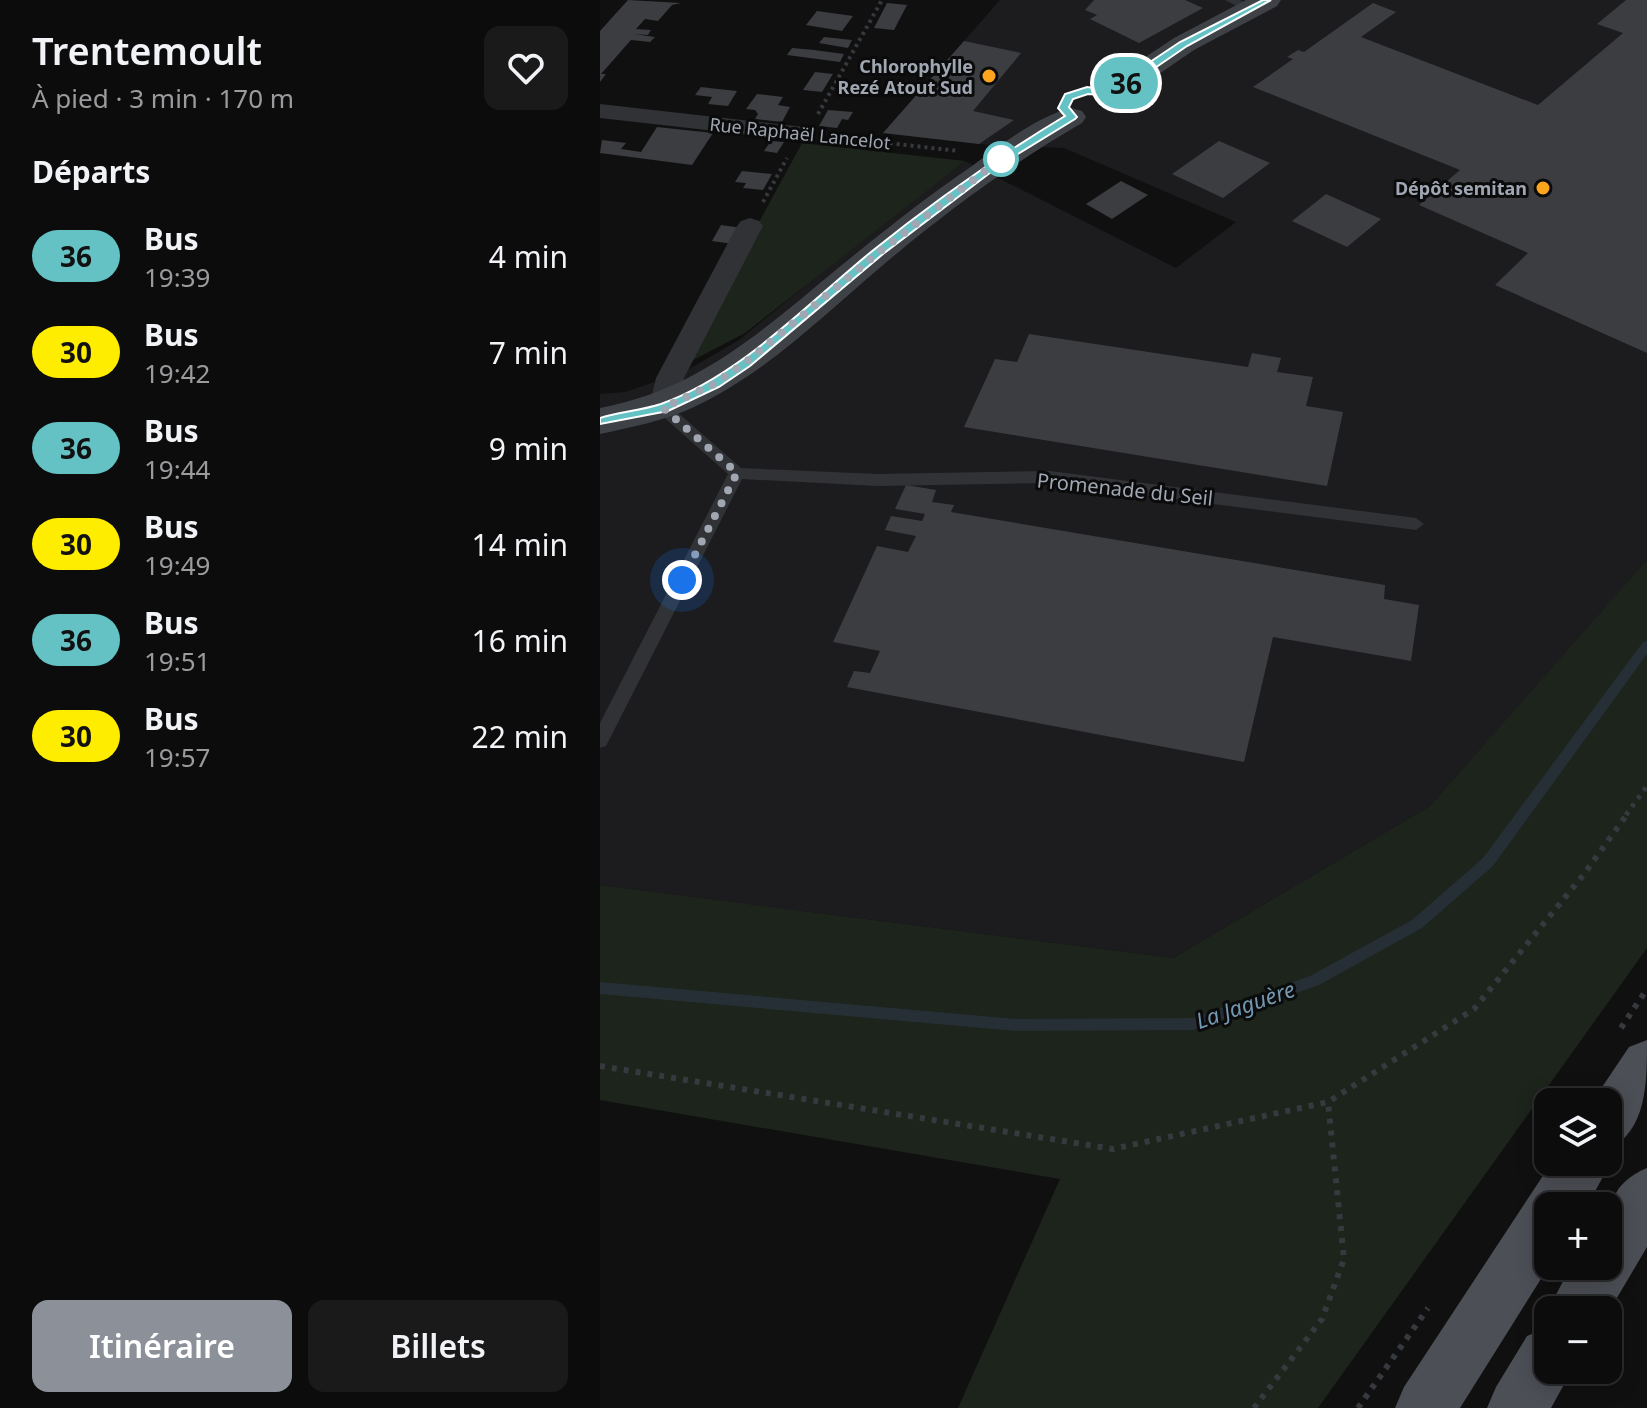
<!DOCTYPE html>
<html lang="fr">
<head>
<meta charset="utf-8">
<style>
  :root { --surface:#0c0c0d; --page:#1a1a1b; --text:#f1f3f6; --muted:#9a9b9d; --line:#2c2c2e; --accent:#8c9099 }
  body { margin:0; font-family:"Noto Sans",sans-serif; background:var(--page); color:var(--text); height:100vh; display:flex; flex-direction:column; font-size:30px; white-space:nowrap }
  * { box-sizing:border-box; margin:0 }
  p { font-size:26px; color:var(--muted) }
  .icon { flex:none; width:44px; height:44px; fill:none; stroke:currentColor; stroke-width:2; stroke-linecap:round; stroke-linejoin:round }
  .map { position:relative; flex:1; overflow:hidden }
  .sheet { display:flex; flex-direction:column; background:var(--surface); width:600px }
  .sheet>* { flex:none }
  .badge { padding:0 16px; border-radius:26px; font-size:28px; line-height:52px }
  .controls { position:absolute; left:934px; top:1088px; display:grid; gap:16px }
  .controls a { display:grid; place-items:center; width:88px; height:88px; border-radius:16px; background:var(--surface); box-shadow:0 4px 20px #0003,0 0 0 2px var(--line); font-size:40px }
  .you { position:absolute; width:40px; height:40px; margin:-20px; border:6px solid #fff; border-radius:50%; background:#1a73e8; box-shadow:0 0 0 12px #1a73e833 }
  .map>.badge { position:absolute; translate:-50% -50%; box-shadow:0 0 0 4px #fff }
  h2 { padding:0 32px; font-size:30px; line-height:72px }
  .round { display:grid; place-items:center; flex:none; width:84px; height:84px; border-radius:16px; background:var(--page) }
  .summary { display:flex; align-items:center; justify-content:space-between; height:136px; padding:0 32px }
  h1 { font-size:38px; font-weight:600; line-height:60px }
  .action { display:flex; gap:16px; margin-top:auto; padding:16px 32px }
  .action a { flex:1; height:92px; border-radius:16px; background:var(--accent); color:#fff; font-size:32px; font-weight:600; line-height:92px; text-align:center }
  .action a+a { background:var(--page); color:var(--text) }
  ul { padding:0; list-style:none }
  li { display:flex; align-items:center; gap:24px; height:96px; padding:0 32px }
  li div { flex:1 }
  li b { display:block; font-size:30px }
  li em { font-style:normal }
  li .badge { min-width:88px; font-weight:700; text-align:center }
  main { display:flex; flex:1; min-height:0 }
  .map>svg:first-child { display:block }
  .built { fill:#1c1c1e }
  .green { fill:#1c241c }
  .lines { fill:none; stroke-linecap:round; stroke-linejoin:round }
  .stream { fill:#262f35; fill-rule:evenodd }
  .building { fill:#3b3d41 }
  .path-far2 { stroke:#36393d; stroke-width:4; stroke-dasharray:3 4; stroke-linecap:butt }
  .path-far1 { stroke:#36393d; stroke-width:5; stroke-dasharray:4 6; stroke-linecap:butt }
  .path { stroke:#36393d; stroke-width:6; stroke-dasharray:5 7; stroke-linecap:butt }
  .lane { fill:#303236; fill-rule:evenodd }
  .street { fill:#303236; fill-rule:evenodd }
  .secondary { fill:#3e4146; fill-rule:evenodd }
  .primary { fill:#4c4f55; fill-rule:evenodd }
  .line { fill:#65c2c4; stroke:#fff; stroke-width:2 }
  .walk { stroke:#a0a7b3; stroke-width:8; stroke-dasharray:0 14.4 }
  .poi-dot { fill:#fda51c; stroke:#0b0b0c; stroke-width:3 }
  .stop-dot { fill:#fff; stroke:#65c2c4; stroke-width:4 }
  .labels { text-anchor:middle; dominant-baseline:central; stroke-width:6; stroke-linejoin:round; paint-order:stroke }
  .far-poi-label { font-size:18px; font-weight:bold; fill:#a0a7b3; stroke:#0b0b0c; text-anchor:end }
  .far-street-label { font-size:18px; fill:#a0a7b3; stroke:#0b0b0c }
  .street-label { font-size:20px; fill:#a0a7b3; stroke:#0b0b0c }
  .water-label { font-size:22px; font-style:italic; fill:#7398b1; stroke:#0b0b0c }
</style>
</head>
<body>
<main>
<section class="sheet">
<div class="summary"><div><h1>Trentemoult</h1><p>À pied · 3 min · 170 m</p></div><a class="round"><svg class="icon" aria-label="heart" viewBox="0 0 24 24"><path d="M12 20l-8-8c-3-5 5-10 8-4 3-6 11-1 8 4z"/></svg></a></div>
<h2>Départs</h2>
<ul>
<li><span class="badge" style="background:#65c2c4;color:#111">36</span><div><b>Bus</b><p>19:39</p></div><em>4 min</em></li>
<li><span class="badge" style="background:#ffed00;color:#111">30</span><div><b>Bus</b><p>19:42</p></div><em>7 min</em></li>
<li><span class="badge" style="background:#65c2c4;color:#111">36</span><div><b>Bus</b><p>19:44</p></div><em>9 min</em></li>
<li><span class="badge" style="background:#ffed00;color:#111">30</span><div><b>Bus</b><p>19:49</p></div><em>14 min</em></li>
<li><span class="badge" style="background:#65c2c4;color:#111">36</span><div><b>Bus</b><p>19:51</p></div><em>16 min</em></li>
<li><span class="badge" style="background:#ffed00;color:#111">30</span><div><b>Bus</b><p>19:57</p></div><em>22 min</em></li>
</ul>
<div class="action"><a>Itinéraire</a><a>Billets</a></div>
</section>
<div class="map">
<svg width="1047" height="1408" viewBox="0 0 1047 1408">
  <rect width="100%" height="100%" fill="#101011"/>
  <!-- built -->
  <path class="built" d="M400,0H1047V563L830,806L573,958L0,885V394L25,392L84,372L139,340L270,233L365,161L576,268L636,222L464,148L389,145L283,133Z"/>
  <!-- green -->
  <path class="green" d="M202,143L365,161L145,333L80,367Z
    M1047,560V948L718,1408H358L460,1179L0,1100V885L573,958L830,806Z"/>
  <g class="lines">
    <!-- stream -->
    <path class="stream" d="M1047,641V654L893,866L822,928L719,985L593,1030L416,1031L0,994V982L416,1019L593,1018L710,976L812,920L883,858L1043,642Z"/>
  </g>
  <!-- building -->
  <path class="building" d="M28,0L81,3L72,5L58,21L45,19L36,29L51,30L48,35L34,34L55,37L50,42L31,40L1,74H6L0,82V31Z
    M494,0H585L603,8L539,43L490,19L497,15L485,10Z
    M1026,0H1047V353L895,285L928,253L819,205L860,170L653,87L693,59L687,57L698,50L704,52L773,3L796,12L761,37L938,105L1023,33L997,24Z
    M287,3L307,5L294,30L274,28Z
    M217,11L253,16L242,31L206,25Z
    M224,37L252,40L248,48L219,43Z
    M364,41L421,53L373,111L414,120L379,144L283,133Z
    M192,48L214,50L244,54L240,62L187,55Z
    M215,72L233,74L222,92L203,90Z
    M101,87L118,89L137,91L128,106L108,104L112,97L95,95Z
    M157,94L183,97L178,105L190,107L182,122L155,119L158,114L155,110L146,109Z
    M228,110L253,112L248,120L242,119L237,128L219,126Z
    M57,127L113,133L92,165L0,153L2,140L26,143L21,149L41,152Z
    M171,141L184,142L177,153L164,151Z
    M619,141L670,163L623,198L572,174Z
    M142,171L172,174L163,190L143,188L146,183L135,182Z
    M521,181L548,195L512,219L486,204Z
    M726,194L781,219L747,247L692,221Z
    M121,225L142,228L133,244L112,241Z
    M429,334L648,367L652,353L681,358L677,372L713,377L706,406L743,412L727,486L364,427L395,359L417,362Z
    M306,485L336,490L332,502L354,505L351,512L785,585L784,599L819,605L811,661L673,637L644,762L247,687L254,671L270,673L280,651L233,642L277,546L308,552L316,536L285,530L291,516L322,521L325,514L295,509Z"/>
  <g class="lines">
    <!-- path-far2 -->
    <path class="path-far2" d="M218,114L282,0
      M234,137L359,151
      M163,202L187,158"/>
    <!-- path-far1 -->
    <path class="path-far1" d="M1026,815L1047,786"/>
    <!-- path -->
    <path class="path" d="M1021,1028L1047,989
      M0,1066L513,1149L728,1102L874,1009L984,874L1028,813
      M654,1408L722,1319L744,1259L728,1102
      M758,1408L828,1308"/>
    <!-- lane -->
    <path class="lane" d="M625,0H640L656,9L646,11Z
      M63,403L68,404L141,468L278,474L450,471L816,518L824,524L816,530L450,483L278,486L142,479L6,746L0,748V723L128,474L58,412V404Z"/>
    <!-- street -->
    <path class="street" d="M0,104L204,127L212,129L216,134L212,139L204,141L0,118Z
      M150,218L159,221L163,226L84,378L73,415L63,418L53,415L49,408L56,378L137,226L141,221Z"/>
    <!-- secondary -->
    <path class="secondary" d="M646,0H681L677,6L594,50L521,100L510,103L499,100L495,94L499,88L574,38Z
      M471,108L482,111L486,117L482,123C411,164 346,212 283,265C223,316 166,373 94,407C64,421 32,427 0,434V408C98,390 162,331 237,269C281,233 325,198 372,166C401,145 436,117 471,108Z"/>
    <!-- primary -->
    <path class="primary" d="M1047,1040C1047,1084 1047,1130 1008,1150V1102H992L1029,1047Z
      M1008,1154L1011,1162L987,1206H948L949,1266L860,1408H795L804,1387L952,1162H1008Z
      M1047,1168V1247L1008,1313V1310H948L971,1266H1008C1008,1223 1001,1187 1047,1168Z
      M948,1327V1370H972L951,1408H887L896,1387L927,1336Z"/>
  </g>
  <!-- line -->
  <path class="line" d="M663,0H671L587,46L514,96L488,94L473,99L469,107L477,117L475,119L403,163L283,254L150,366L119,387L68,411L0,424V418C16,412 40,411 61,404C141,375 206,305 271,252C333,202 397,157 465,116L458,108L465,94L487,87L508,90L580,42Z"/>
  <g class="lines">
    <!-- walk -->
    <path class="walk" d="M82,580L137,473L63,408L114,384L145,363L279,252L401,159"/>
  </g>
  <!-- markers -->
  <g class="poi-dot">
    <circle cx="389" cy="76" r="8"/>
    <circle cx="943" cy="188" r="8"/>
  </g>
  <circle class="stop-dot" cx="401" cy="159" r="16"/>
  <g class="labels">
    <!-- far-poi labels -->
    <g class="far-poi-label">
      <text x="373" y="66">Chlorophylle<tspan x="373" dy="21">Rezé Atout Sud</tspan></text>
      <text x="927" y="188">Dépôt semitan</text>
    </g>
    <!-- far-street labels -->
    <g class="far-street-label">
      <text transform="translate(200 133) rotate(6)">Rue Raphaël Lancelot</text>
    </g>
    <!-- street labels -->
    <g class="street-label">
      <text transform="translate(525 489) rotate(6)">Promenade du Seil</text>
    </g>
    <!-- water labels -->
    <g class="water-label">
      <text transform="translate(645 1004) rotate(-19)">La Jaguère</text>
    </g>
  </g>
</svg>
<div class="controls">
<a><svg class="icon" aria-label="layers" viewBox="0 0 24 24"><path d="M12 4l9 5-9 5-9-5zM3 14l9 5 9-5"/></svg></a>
<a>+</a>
<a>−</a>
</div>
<div class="you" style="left:82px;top:580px"></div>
<b class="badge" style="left:526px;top:83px;background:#65c2c4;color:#111">36</b>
</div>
</main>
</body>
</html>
